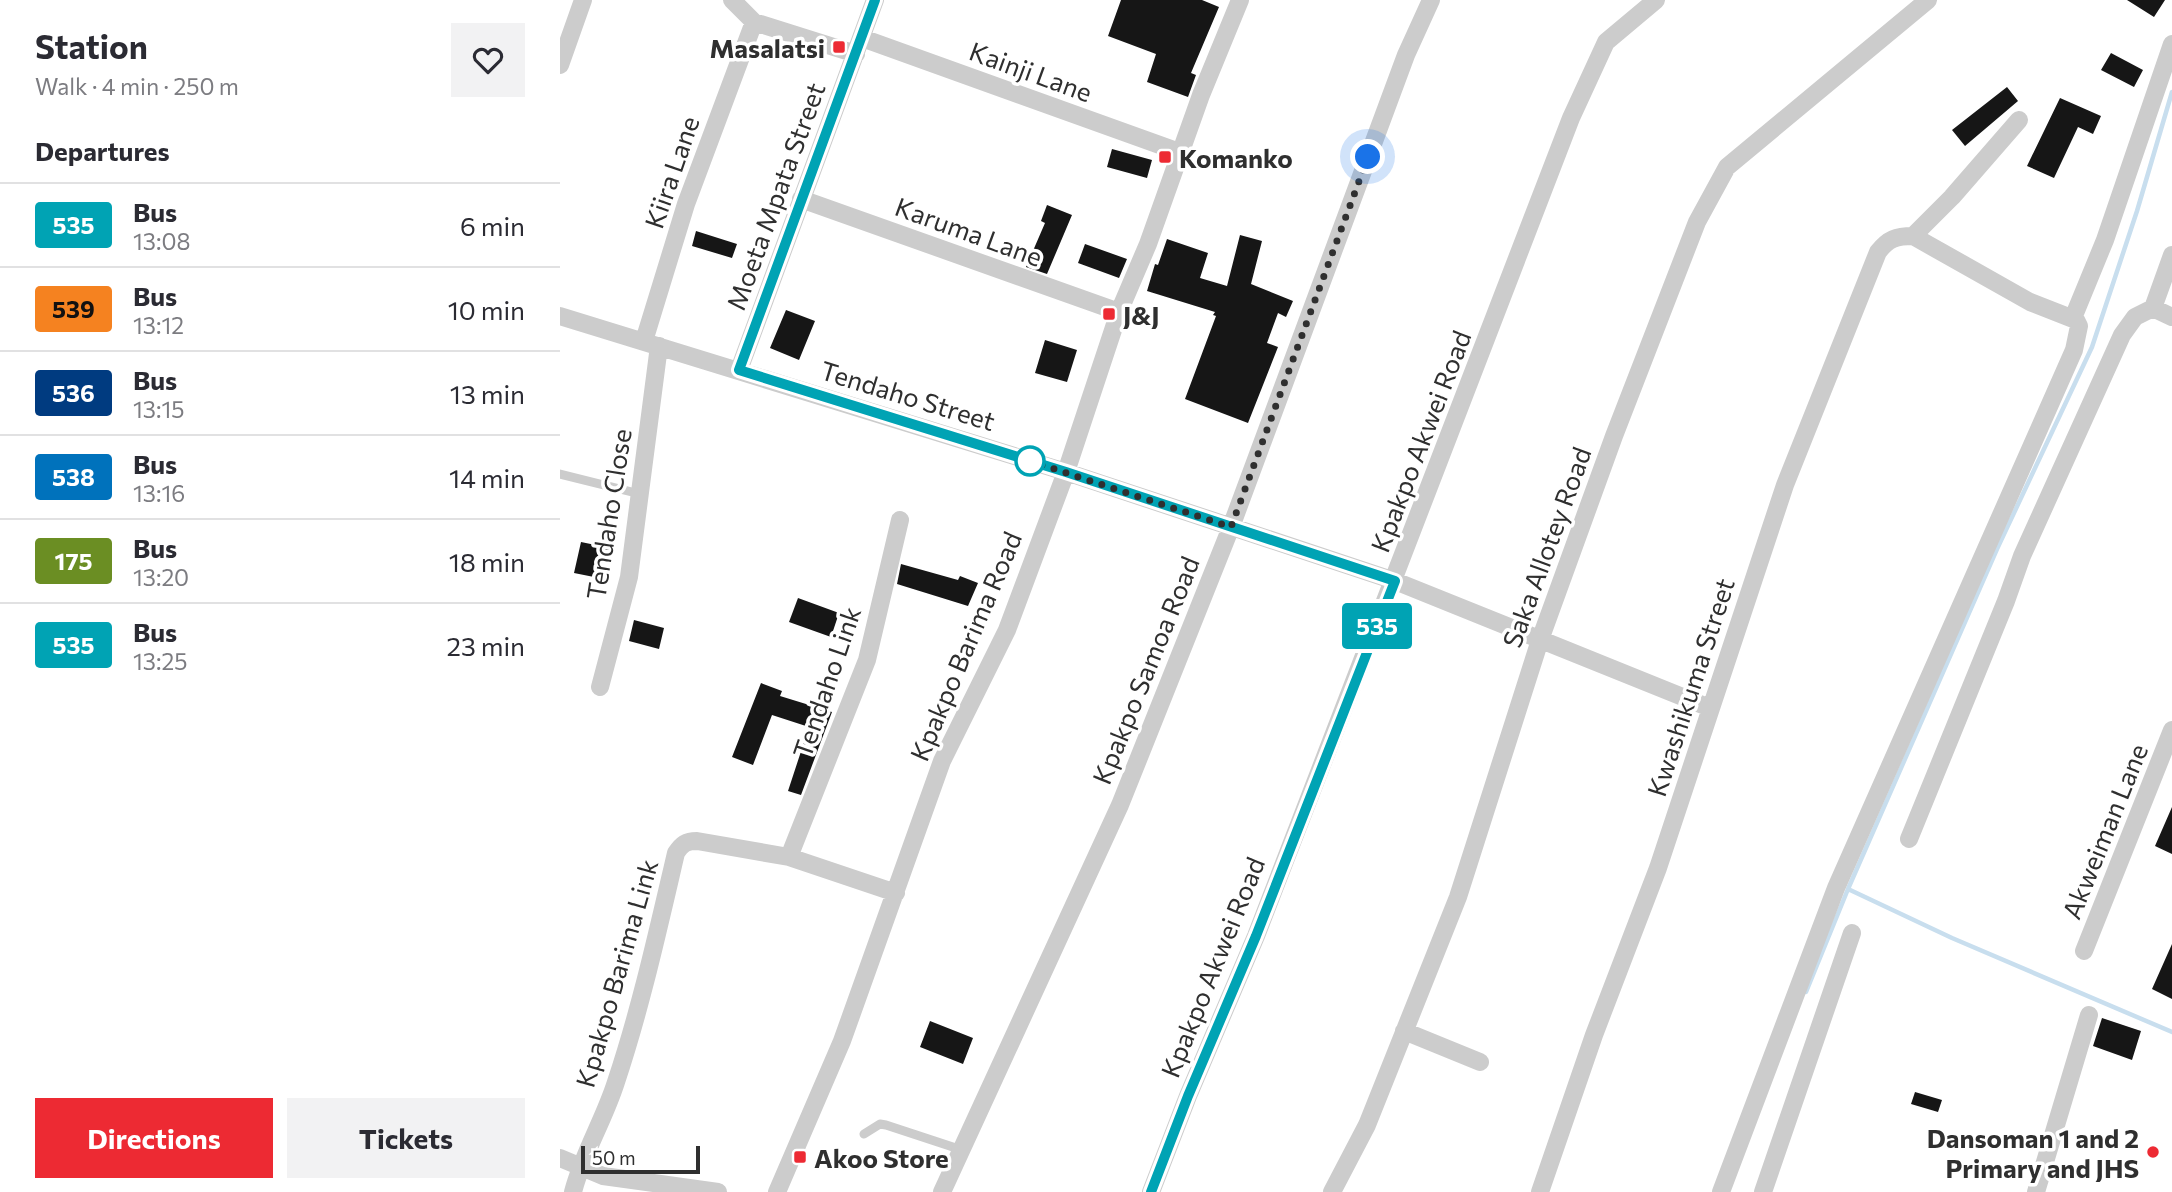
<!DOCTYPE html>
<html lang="en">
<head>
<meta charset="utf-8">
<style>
  :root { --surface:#fff; --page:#f2f2f3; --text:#2b2b33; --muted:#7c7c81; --line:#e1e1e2; --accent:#ed2a33 }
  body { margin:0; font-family:Commissioner,sans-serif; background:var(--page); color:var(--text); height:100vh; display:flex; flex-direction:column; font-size:26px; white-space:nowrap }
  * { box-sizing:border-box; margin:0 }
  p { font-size:23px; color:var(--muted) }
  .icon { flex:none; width:38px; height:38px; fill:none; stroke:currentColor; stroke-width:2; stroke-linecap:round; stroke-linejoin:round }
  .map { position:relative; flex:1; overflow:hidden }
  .drawer { display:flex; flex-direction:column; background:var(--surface); width:560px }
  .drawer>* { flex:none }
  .badge { padding:0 14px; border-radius:5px; font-size:24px; line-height:46px }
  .scale { position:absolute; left:21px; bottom:18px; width:119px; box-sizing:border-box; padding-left:7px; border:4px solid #2f2f2f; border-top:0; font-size:19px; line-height:24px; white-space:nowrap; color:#2f2f2f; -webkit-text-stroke:5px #fff; paint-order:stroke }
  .you { position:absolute; width:35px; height:35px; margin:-18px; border:5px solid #fff; border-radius:50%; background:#1a73e8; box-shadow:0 0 0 10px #1a73e833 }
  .map>.badge { position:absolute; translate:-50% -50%; box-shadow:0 0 0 4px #fff }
  h2 { padding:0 35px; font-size:26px; line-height:63px }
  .round { display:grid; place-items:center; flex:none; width:74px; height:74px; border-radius:0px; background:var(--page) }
  .summary { display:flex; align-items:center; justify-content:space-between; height:119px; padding:0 35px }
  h1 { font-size:33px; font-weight:700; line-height:52px }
  .action { display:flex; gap:14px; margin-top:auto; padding:14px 35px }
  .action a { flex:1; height:80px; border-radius:0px; background:var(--accent); color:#fff; font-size:28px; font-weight:700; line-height:80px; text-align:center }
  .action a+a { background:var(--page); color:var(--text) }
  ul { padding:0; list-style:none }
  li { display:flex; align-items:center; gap:21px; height:84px; padding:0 35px; border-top:2px solid var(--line) }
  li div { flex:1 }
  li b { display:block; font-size:26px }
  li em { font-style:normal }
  li .badge { min-width:77px; font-weight:700; text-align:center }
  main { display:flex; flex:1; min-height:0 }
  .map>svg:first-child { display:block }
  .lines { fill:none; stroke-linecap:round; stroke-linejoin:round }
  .stream { stroke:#c8deee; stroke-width:4.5 }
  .building { fill:#161616 }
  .lane { stroke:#ccc; stroke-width:9 }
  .street { stroke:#ccc; stroke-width:18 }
  .line-casing { stroke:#fff; stroke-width:16 }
  .line { stroke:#00a3b4; stroke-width:10 }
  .walk { stroke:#2f2f2f; stroke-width:7; stroke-dasharray:0 12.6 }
  .poi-dot { fill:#ed2a33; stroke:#fff; stroke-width:2.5 }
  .stop-dot { fill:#fff; stroke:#00a3b4; stroke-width:3.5 }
  .labels { text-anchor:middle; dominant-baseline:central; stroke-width:7; stroke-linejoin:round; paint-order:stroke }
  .poi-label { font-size:26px; font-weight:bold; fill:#2f2f2f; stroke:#fff; text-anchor:start }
  .street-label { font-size:26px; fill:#2f2f2f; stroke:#fff }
</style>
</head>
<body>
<main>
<section class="drawer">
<div class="summary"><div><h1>Station</h1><p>Walk · 4 min · 250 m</p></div><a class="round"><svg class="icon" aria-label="heart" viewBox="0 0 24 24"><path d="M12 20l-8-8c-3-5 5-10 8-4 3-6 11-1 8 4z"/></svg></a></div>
<h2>Departures</h2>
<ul>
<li><span class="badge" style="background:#00a3b4;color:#fff">535</span><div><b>Bus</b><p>13:08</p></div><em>6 min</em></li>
<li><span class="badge" style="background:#f58220;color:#111">539</span><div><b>Bus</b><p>13:12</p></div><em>10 min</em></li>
<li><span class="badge" style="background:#003b80;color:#fff">536</span><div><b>Bus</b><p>13:15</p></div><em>13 min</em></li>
<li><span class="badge" style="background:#0072bc;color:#fff">538</span><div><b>Bus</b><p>13:16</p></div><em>14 min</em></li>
<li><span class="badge" style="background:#6b8e23;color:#fff">175</span><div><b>Bus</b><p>13:20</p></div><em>18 min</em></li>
<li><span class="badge" style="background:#00a3b4;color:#fff">535</span><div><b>Bus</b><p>13:25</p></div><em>23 min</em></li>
</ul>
<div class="action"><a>Directions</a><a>Tickets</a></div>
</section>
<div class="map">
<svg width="1612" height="1192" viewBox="0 0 1612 1192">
  <rect width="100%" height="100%" fill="#fff"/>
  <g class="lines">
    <!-- stream -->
    <path class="stream" d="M1288,889L1392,938L1612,1032
      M1246,992L1288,889L1437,549L1532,347L1577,211L1612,92"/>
  </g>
  <!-- building -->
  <path class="building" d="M561,0H642L659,7L631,73L636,75L628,97L587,82L596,54L548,36Z
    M1567,0H1605L1594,17Z
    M1551,53L1583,70L1574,87L1541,70Z
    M1447,87L1458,101L1405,146L1392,130Z
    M1500,98L1541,116L1533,134L1518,127L1494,178L1467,166Z
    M552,149L592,160L587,178L547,167Z
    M487,205L512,215L487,274L466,267L485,223L481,221Z
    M136,231L177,244L172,258L132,246Z
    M680,235L702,241L691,284L733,301L726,317L718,313L707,343L718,347L688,423L625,399L656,316L653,315L655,312L587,291L595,264L598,265L607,239L648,253L640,278L667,286Z
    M525,244L567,259L559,278L518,263Z
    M226,310L255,321L239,360L210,348Z
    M485,340L517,350L507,382L475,373Z
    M21,542L50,548L44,579L14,573Z
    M341,564L398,580L400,576L418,583L408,606L337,584Z
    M238,598L279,613L271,637L229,622Z
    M74,620L104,628L99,649L69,641Z
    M201,683L222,691L220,696L272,712L241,795L228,791L249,727L212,715L193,765L172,757Z
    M1612,807V854L1595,846Z
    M1612,944V999L1592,989Z
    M1542,1018L1581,1031L1572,1060L1533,1046Z
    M370,1021L413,1038L403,1064L360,1047Z
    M1355,1092L1382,1100L1378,1112L1351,1104Z"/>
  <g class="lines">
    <!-- lane -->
    <path class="lane" d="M0,474L80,494
      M304,1134L320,1124L326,1125L402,1150"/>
    <!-- street -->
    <path class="street" d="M172,0L194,22L296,54
      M302,38L622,153
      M0,65L23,0
      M241,199L559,312
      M1353,236L1392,197L1459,120
      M1593,308L1612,255
      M1593,308L1612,317
      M0,316L506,472L835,581L1150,708
      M1513,318L1545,240L1612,44
      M84,341L126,204L194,22
      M179,370L315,0
      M40,687L69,577L99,346
      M1349,839L1446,601L1462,556L1562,335L1575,317L1593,308
      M229,857L307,660L340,520
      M1524,951L1612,730
      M844,1031L920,1062
      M0,1158L43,1176L158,1192
      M13,1192C23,1153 44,1120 56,1082C81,1007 98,930 116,853C122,844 126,841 137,841L229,857L336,893
      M217,1192L282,1041L382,761L447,630L506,472L559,312L588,244L641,95L680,0
      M382,1192L560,805L671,527L846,55L871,0
      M591,1192L628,1096L696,936L1011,118L1046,42L1096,0
      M772,1192L807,1125L898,897L980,640L1054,436L1137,222L1167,167L1368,0
      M980,1192L1034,1035L1098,868L1225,485L1318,252C1328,239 1336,236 1353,236L1470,302L1516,320L1519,326L1514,350L1276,888L1161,1192
      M1203,1192L1292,933
      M1476,1192L1529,1015"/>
  </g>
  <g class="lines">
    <defs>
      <path id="line" d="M315,0L179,370L506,472L835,581L696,936L628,1096L591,1192"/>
    </defs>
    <!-- line casing -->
    <use href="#line" class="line-casing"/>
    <!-- line -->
    <use href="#line" class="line"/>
    <!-- walk -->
    <path class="walk" d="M470,461L671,527L808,157"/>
  </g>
  <!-- markers -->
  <g class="poi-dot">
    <rect x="272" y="40" width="14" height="14" rx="3.5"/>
    <rect x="598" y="150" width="14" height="14" rx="3.5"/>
    <rect x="542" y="307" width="14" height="14" rx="3.5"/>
    <circle cx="1593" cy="1152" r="7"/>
    <rect x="233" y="1150" width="14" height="14" rx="3.5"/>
  </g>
  <circle class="stop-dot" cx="470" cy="461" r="14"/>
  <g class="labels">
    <!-- poi labels -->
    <g class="poi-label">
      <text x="265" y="47" text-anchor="end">Masalatsi</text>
      <text x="619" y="157">Komanko</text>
      <text x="563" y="314">J&amp;J</text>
      <text x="1579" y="1137" text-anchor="end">Dansoman 1 and 2<tspan x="1579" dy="30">Primary and JHS</tspan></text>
      <text x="254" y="1157">Akoo Store</text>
    </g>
    <!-- street labels -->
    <g class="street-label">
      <text transform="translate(471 71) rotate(20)">Kainji Lane</text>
      <text transform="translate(111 172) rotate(-71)">Kiira Lane</text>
      <text transform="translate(215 196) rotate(-70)">Moeta Mpata Street</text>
      <text transform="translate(409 231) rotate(20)">Karuma Lane</text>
      <text transform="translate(348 395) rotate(17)">Tendaho Street</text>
      <text transform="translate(860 441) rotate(-69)">Kpakpo Akwei Road</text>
      <text transform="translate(48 514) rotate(-81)">Tendaho Close</text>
      <text transform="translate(986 547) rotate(-70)">Saka Allotey Road</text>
      <text transform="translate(405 646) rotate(-67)">Kpakpo Barima Road</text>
      <text transform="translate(585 670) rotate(-68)">Kpakpo Samoa Road</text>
      <text transform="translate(266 682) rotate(-71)">Tendaho Link</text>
      <text transform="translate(1130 687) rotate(-72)">Kwashikuma Street</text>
      <text transform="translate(1544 831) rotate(-68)">Akweiman Lane</text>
      <text transform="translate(652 967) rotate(-68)">Kpakpo Akwei Road</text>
      <text transform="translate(56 973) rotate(-74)">Kpakpo Barima Link</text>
    </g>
  </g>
</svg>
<div class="scale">50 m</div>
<div class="you" style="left:808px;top:157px"></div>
<b class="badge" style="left:817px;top:626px;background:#00a3b4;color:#fff">535</b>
</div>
</main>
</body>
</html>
